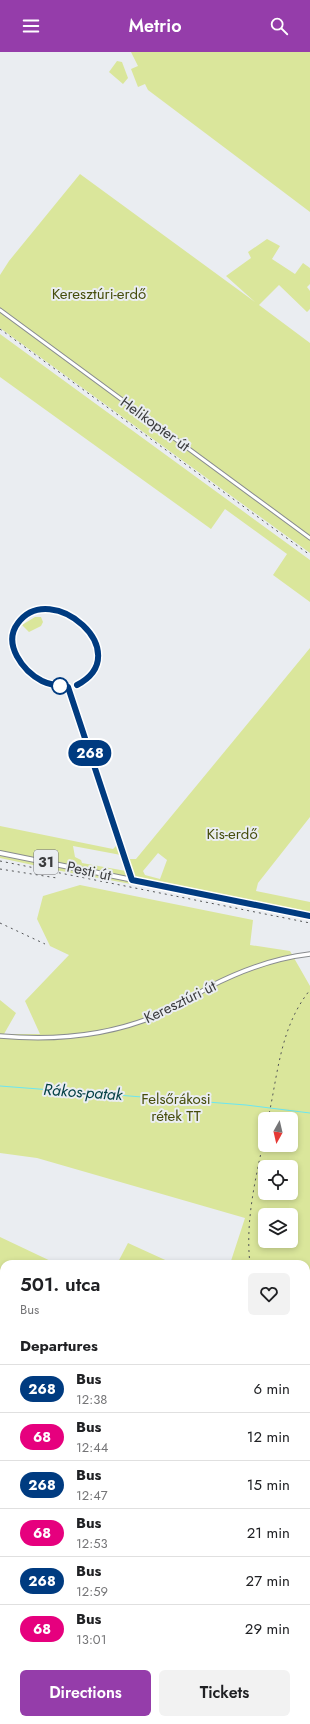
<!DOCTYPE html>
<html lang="en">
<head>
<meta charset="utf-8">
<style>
  :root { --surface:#fff; --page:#f2f2f2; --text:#202124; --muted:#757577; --line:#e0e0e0; --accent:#953daa }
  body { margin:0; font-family:Jost,sans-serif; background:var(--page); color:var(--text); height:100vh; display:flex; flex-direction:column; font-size:15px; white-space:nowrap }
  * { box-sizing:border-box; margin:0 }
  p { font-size:13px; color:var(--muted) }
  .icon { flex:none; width:22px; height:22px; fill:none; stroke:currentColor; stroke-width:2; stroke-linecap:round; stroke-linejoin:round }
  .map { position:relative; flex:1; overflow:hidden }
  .details { position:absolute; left:0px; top:1208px; width:310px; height:464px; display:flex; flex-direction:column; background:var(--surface); border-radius:12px 12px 0 0; box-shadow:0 2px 6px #0003 }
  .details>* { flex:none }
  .badge { padding:0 8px; border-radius:13px; font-size:14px; line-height:26px }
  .needle { width:26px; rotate:188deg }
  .buttons { position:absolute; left:258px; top:1060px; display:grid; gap:8px }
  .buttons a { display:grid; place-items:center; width:40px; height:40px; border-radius:6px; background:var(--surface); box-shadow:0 2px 6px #0003; font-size:20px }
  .map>.badge { position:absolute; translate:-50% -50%; box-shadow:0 0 0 2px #fff }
  h2 { padding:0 20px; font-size:15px; line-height:36px }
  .round { display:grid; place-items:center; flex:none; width:42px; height:42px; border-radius:6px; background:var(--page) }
  .overview { display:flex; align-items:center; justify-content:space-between; height:68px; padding:0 20px }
  h1 { font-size:19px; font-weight:600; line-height:30px }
  .primary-button { display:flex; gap:8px; margin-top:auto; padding:8px 20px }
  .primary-button a { flex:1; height:46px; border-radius:6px; background:var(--accent); color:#fff; font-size:16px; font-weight:600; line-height:46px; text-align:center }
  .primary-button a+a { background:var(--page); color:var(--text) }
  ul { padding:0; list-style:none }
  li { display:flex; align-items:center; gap:12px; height:48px; padding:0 20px; border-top:1px solid var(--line) }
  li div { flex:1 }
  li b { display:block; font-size:15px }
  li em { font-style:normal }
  li .badge { min-width:44px; font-weight:700; text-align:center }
  header { display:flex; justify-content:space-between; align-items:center; height:52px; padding:0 20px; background:var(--accent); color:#fff; font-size:18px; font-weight:600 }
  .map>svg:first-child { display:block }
  .green { fill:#dae69b; fill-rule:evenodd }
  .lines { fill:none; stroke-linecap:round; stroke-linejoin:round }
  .stream { stroke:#6be6f1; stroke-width:1 }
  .tertiary-casing { stroke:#898c8f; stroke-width:5 }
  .secondary-casing { stroke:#898c8f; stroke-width:5.5 }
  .primary-casing { stroke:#898c8f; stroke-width:6 }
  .tertiary { stroke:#fff; stroke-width:3 }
  .secondary { stroke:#fff; stroke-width:3.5 }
  .primary { stroke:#fff; stroke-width:4 }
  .rail { stroke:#535557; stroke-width:1; stroke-dasharray:2 4; stroke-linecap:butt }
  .line-casing { stroke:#fff; stroke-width:9 }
  .line { stroke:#003b80; stroke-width:6 }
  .stop-dot { fill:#fff; stroke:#003b80; stroke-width:2 }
  .labels { text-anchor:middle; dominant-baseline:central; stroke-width:4; stroke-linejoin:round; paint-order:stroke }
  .shield { fill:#eaedf1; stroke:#707174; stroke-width:1 }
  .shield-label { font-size:14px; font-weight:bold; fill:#3b3c3e }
  .park-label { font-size:15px; fill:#464d0c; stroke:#eaedf1 }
  .street-label { font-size:15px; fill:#3b3c3e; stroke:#eaedf1 }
  .water-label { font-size:16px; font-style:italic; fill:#044045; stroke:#eaedf1 }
</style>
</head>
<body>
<header><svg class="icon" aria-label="menu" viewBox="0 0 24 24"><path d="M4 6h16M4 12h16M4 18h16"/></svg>Metrio<svg class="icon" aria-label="search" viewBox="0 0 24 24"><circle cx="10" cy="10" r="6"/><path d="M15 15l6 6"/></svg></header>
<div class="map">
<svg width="310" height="1672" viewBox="0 0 310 1672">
  <rect width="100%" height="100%" fill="#eaedf1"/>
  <!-- green -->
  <path class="green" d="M131,0H310V160L148,38L145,32L138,35L131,17L138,14Z
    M117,9L122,10L128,26L123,32L109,20Z
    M80,122L255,250L226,224L251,206L248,200L267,187L280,194L272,207L295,222L303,211L310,216V232L307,235L310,239V257L307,260L279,233L259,253L310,291V501L0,276V223L9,209Z
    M0,282L310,508V550L273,523L287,502L225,457L211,477L0,325Z
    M35,565H41L43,570L41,574L29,580L22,573Z
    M310,596V765L258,831L256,839L310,850V867L190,843L61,819L0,806V774L113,797L116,794L125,795L130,807H136ZM73,794L121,803L126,819L82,811L81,808L75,805ZM158,801L167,808L160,827L145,823L143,819Z
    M80,833L253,868L250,893L290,899L310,934V1587L306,1589V1212H230L245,1166L37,1106L0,1101V948L16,961L4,982H40L25,949L69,903L50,894L37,867L43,844ZM265,1067H291V1093H265ZM265,1115H291V1141H265ZM265,1163H291V1189H265Z
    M0,1185L57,1212H4V1542L0,1539Z
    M128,1191L174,1212H117Z
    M0,1577L4,1582V1639L0,1641Z
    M306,1599L310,1609V1649L307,1650Z
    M38,1668H247L249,1672H40Z"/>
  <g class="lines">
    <!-- stream -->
    <path class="stream" d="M0,1034L246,1053L310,1061
      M308,1328L310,1323
      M306,1332V1331
      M306,1668L307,1672"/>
    <defs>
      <path id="tertiary" d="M0,258L310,486
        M0,1585L4,1590
        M46,1668L48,1672"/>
      <path id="secondary" d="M0,984C54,989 108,984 158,963C176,956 192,945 209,935C240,919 275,906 310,902"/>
      <path id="primary" d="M0,801L310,864"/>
    </defs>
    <!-- tertiary casing -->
    <use href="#tertiary" class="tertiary-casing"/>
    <!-- secondary casing -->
    <use href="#secondary" class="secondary-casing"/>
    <!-- primary casing -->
    <use href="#primary" class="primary-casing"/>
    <!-- tertiary -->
    <use href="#tertiary" class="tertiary"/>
    <!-- secondary -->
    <use href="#secondary" class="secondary"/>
    <!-- primary -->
    <use href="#primary" class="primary"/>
    <!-- rail -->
    <path class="rail" d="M0,277L310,503
      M0,809L310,871
      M0,817L57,826
      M0,871L45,892
      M268,1067C278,1022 280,975 310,938
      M250,1212C245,1168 256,1125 265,1082
      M306,1431L310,1445"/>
  </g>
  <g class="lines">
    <defs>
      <path id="line" d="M77,633C138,601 51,526 18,571C2,592 23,619 42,629C50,633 59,634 68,635L132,828L310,864"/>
    </defs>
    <!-- line casing -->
    <use href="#line" class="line-casing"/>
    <!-- line -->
    <use href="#line" class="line"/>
  </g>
  <!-- markers -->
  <circle class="stop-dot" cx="60" cy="634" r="8"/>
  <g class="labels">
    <!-- shield labels -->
    <rect class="shield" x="34" y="798" width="24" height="24" rx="3"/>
    <g class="shield-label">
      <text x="46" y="810">31</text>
    </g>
    <!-- park labels -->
    <g class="park-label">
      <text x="99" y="242">Keresztúri-erdő</text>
      <text x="232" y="782">Kis-erdő</text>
      <text x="176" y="1047">Felsőrákosi<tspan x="176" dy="17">rétek TT</tspan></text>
    </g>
    <!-- street labels -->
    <g class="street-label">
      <text transform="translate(155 372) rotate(36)">Helikopter út</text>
      <text transform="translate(89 819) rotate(12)">Pesti út</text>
      <text transform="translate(180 950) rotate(-26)">Keresztúri út</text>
    </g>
    <!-- water labels -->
    <g class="water-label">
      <text transform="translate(83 1040) rotate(4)">Rákos-patak</text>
    </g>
  </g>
</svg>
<div class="buttons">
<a><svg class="needle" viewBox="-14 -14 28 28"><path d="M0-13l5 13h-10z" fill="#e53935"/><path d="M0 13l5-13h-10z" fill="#757577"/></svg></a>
<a><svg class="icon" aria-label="locate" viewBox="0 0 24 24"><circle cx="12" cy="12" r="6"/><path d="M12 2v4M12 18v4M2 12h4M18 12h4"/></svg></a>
<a><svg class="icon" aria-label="layers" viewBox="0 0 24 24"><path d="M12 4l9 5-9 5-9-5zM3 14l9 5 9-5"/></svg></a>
</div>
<b class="badge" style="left:90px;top:701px;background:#003b80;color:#fff">268</b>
<section class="details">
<div class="overview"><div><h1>501. utca</h1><p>Bus</p></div><a class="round"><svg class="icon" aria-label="heart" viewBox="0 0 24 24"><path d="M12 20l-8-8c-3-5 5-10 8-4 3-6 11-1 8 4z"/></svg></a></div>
<h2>Departures</h2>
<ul>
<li><span class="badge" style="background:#003b80;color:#fff">268</span><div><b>Bus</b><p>12:38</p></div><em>6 min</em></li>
<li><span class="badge" style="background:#e6007e;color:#fff">68</span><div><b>Bus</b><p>12:44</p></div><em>12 min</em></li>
<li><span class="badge" style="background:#003b80;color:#fff">268</span><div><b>Bus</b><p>12:47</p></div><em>15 min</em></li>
<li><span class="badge" style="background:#e6007e;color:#fff">68</span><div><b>Bus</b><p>12:53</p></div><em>21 min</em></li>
<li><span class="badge" style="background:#003b80;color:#fff">268</span><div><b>Bus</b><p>12:59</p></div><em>27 min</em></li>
<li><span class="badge" style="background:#e6007e;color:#fff">68</span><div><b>Bus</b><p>13:01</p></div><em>29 min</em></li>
</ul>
<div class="primary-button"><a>Directions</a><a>Tickets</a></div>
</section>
</div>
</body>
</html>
